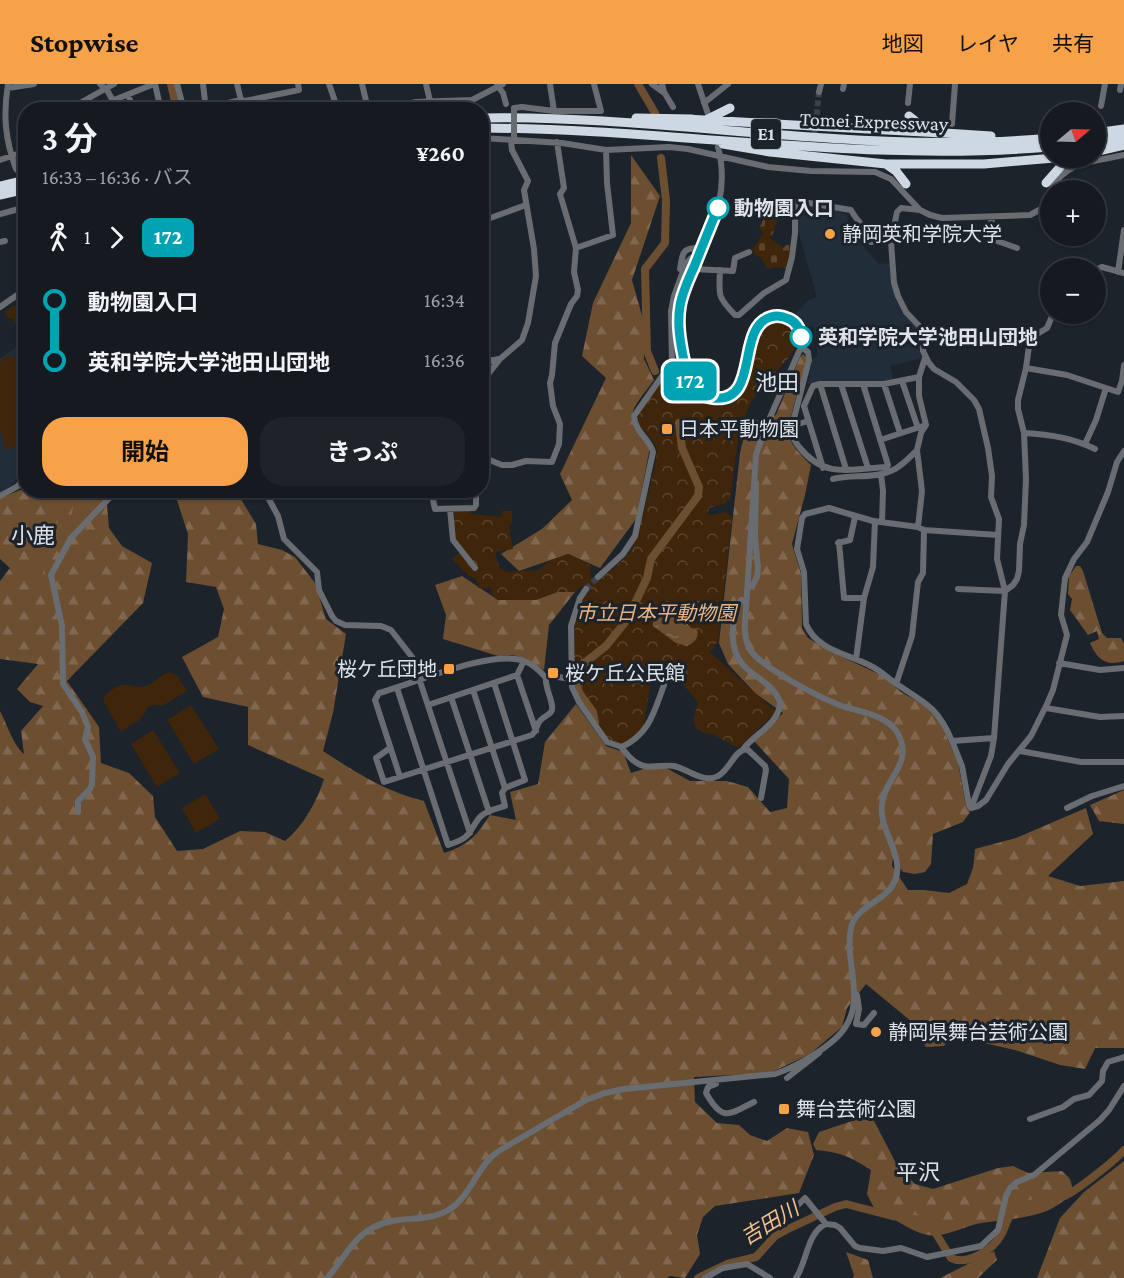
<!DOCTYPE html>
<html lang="ja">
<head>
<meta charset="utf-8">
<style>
  :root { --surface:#151a20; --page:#1e2329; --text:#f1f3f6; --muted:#9da1a5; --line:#34383e; --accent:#f7a149 }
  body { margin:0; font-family:"Crimson Pro","Noto Sans JP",serif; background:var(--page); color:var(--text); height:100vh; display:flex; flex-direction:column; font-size:22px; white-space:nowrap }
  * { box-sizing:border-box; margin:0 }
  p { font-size:20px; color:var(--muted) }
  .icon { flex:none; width:33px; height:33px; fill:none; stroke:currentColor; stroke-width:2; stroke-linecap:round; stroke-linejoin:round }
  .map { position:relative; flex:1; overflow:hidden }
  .side { position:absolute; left:18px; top:18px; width:471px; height:396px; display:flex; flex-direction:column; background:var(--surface); border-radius:24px; box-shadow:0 2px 4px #0004,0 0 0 2px var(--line) }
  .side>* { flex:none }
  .badge { padding:0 12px; border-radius:9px; font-size:21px; line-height:39px }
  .needle { width:39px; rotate:71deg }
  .tools { position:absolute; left:1040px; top:18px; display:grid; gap:12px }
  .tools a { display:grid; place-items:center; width:66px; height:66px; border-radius:50%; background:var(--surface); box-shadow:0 2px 4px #0004,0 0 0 2px var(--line); font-size:30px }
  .map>.badge { position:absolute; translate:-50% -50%; box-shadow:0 0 0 3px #fff }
  .legs { display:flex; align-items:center; gap:9px; height:66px; padding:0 24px; font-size:20px }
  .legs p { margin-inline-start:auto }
  .overview { display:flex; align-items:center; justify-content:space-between; height:102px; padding:0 24px }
  h1 { font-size:33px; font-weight:700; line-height:45px }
  .button { display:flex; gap:12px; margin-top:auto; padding:12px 24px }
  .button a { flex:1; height:69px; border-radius:24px; background:var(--accent); color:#111; font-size:24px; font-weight:700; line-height:69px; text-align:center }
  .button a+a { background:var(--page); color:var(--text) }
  ul { padding:0 24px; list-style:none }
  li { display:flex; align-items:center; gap:21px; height:60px; font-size:22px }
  li i { display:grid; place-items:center; width:9px; height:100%; margin:0 8px; background:currentColor }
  li i::after { content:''; width:15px; height:15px; margin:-8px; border:4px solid; border-radius:50%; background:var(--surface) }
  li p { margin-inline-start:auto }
  li:first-child i { background:linear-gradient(#0000 50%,currentColor 0) }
  li:last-child i { background:linear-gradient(currentColor 50%,#0000 0) }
  header { display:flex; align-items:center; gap:36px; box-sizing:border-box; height:84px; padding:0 30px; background:var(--accent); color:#111 }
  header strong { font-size:28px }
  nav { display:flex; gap:33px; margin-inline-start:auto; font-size:21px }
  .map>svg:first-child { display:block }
  .built { fill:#222d3a }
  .green { fill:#3f250a }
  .forest { fill:url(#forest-firs) }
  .cemetery { fill:url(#cemetery-stones) }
  .park { fill:url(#park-crowns) }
  .water { fill:url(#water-ripples) }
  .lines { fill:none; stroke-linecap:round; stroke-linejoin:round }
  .river { stroke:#6c4e31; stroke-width:8 }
  .minor-tunnel { stroke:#394048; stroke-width:6; stroke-dasharray:6 3; stroke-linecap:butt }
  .minor { stroke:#696d72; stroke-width:6 }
  .highway { stroke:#ced8e3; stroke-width:9 }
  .minor-bridge { stroke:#696d72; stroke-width:6 }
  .line-1-casing { stroke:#fff; stroke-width:14 }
  .line-1 { stroke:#00a3b4; stroke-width:9 }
  .stop-1-dot { fill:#fff; stroke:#00a3b4; stroke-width:3 }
  .poi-dot { fill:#f7a149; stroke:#1c232b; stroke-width:2 }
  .labels { text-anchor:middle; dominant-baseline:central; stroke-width:6; stroke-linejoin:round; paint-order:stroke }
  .shield { fill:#1c232b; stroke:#a4a9b0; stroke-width:1.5 }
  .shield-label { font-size:18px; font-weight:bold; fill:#dfe3e9 }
  .street-label { font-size:20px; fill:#dfe3e9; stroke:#1c232b }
  .stop-label { font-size:20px; font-weight:bold; fill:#dfe3e9; stroke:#1c232b; text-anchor:start }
  .poi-label { font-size:20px; fill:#dfe3e9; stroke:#1c232b; text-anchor:start }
  .park-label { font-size:20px; font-style:italic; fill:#eab484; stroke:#1c232b }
  .water-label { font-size:21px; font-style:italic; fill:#f6c08f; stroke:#1c232b }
  .quarter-label { font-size:22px; fill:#dfe3e9; stroke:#1c232b }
</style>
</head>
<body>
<header>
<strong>Stopwise</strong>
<nav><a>地図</a><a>レイヤ</a><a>共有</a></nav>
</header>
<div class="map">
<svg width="1124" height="1194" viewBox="0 0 1124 1194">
  <defs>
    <pattern id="forest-firs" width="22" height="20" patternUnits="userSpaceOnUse" patternTransform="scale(1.5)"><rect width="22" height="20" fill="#6c4e31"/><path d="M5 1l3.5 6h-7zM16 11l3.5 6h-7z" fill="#81674f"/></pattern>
    <pattern id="cemetery-stones" width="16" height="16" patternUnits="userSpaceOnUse" patternTransform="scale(1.5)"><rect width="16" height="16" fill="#3f250a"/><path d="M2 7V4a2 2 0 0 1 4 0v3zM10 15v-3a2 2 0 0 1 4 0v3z" fill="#5a442e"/></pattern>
    <pattern id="park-crowns" width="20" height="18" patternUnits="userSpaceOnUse" patternTransform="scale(1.5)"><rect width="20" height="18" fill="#3f250a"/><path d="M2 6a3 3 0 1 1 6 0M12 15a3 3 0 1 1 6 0" fill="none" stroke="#5a442e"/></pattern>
    <pattern id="water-ripples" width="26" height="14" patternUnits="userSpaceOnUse" patternTransform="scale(1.5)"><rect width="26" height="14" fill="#6c4e31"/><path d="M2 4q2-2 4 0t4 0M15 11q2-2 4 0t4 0" fill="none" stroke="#81674f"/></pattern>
  </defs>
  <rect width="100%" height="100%" fill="#1c232b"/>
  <!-- built -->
  <path class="built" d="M798,119L828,124L847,131L851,153L866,152L864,163L879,180L890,179L896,212L919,243L923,271L922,274L890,282L893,295L884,297H823L808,300L812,276L818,271L813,242L802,244L793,233L808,216L817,213L798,146Z
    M25,258V385L14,399L0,409V274Z"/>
  <!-- green -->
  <path class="green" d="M25,214V243L20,247L12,234L9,235L5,228Z
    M25,266V359L6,366L0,345V277L10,271L13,274Z
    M168,588L177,591L187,607L164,621H153L148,623L142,634L121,648L104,618V613C126,590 131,608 148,601C156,598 160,591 168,588Z
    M191,621L219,665L194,680L167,636Z
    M153,646L180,689L157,703L131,660Z
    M205,710L220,735L196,749L182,724Z"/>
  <!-- forest -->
  <path class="forest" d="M631,71L660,112L632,196L643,235L644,275L654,296C631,328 621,331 650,363L636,435L600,484L568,470L519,487L501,470L542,445L572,416L560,390L606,294L582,272L593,219L631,139Z
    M803,270L806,273L807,277C803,291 787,339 789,350C790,361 803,373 811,381L805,411L792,460L801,490L802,544L808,554L829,567L883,592L901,608L922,620L939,635L958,679L966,722L970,728L963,738L933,750L931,780L925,788L915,790L903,788L898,781L894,765L892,782L908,806H924L949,809L967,800L973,784L975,765L1016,754L1086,724L1093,750L1048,792L1080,802L1124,797V964H1095L1085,985L1060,981L1015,966L952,952L944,962L926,963L912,938L866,900L847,924L842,943L810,970L770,989L694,993L695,1018L717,1039L739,1041L750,1051L767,1057L787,1044L808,1048L814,1071L799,1109L715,1122L703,1133L697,1151L700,1170L685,1194L670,1192L667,1194H0V627C7,640 13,661 24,670L21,647L43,622L30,618L17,605L38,580L0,575V497L10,484L0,475V414L23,405L25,398L26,406L109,407L106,410L109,444L122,462L152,479L143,519L67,597L99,643L101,679L129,689L153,712L155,733L177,767L203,765L240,747L265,748L285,757C304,741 316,719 324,695L248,661V623L203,613L182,573L218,553L224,525L216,503L186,498L188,450L174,407H236L256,440L258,460L282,466L295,473L315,499L326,535L346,550L333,629L323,667C359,690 382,706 424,717L444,769C469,761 476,752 490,731L516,736L510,708L538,700L545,658L576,620L606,662L623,668L631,689L659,680L690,697H727L748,703L770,728L787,724L789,695L754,657L783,629L755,609L728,580L719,559L740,369L747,339L776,331L800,273Z
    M1076,482H1080L1083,487L1102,549L1107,554H1121L1124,560V577C1106,583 1097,575 1090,559L1099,555L1097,547L1088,551L1070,526L1072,515L1068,510L1069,492Z
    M462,492L498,516H535L557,508H575L549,541L544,586L524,574L512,571L498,572L443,555L446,531L435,501Z
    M1124,706V740L1099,737L1090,721Z
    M864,1033L873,1035L898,1083L915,1100L933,1105L998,1084L1013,1082L1028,1089L1062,1087L1070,1095L1073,1106C1067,1115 1059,1121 1049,1126C1026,1136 1000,1135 976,1140C962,1144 942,1154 927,1151C906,1146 893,1132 874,1124L867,1110L871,1086C851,1073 840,1068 816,1066L813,1060L819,1048Z
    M1124,1077V1194H1037L1060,1134L1084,1108Z
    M994,1167L997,1176L978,1194H940Z
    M846,1168L868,1176L873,1194H853L854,1191Z"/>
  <!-- cemetery -->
  <path class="cemetery" d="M781,122L773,150L769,153L784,164L786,161H792L787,184L775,183L767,185L761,174L751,168L764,148L759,145L766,129V124Z"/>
  <!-- park -->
  <path class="park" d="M776,234C788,235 799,243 798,258C796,271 759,303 750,320C736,348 735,385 730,415L724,420L709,424L707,430L711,431L726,428L732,434L718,557L710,568L776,628L738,664L714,651L704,649L696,644L693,636L698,618L675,591L670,592L664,597L651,598L643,646L624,661L608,656L575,605L573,558L575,540L582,517L592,503L581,502L576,508H557L536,516H498L492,511L491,504H478L477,496L468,491L452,475L463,466L454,451L453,430L457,427L471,426V430L501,433L502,427H512V440L509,441L513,465L495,468L499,483L507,488L538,486L551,476L569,470L591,482L590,493L599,497C609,487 624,477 632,465C637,459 658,373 657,367C653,347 630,345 641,323L672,283C687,292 690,302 689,319L697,315C770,350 731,247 776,234Z"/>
  <!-- water -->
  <path class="water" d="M676,519L677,522L671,526C678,528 678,530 678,537L686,538L691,544L697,545C700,554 693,560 686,562L676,559L653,542C652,529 665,521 676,519Z"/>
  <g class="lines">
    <!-- river -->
    <path class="river" d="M171,0L177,26
      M638,0L655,29
      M655,287L647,267L645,185L665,159L666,116L661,74
      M667,297L675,307L678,316
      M27,517L38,496L40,481L44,474L45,453L48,448L75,434L77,424L81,422L92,423L97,414V406
      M595,638L593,628L580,610L576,601L578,589L583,580L606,562L627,536L647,494L651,475L698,412L699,403L682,364L679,339
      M698,1194L727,1180L756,1173L775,1152L786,1146L835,1123L846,1120L892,1132L915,1135L926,1140L935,1148L951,1174C966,1182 993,1166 1001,1151C1006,1143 1006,1134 1014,1127C1023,1119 1049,1117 1062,1113C1073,1110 1116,1076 1124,1066"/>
    <!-- minor-tunnel -->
    <path class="minor-tunnel" d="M812,76L819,8
      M586,505L598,493"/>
    <!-- minor -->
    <path class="minor" d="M8,0C3,31 5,55 16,85L19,88L26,87
      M100,0L107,6L118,26
      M155,0L161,26
      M177,0L184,26
      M203,0L206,26
      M329,0L337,23L386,25L416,18L472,16L503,0
      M362,0L368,25
      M426,0L430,17
      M550,0L554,27
      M652,0L663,8
      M662,0L664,8L673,23
      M698,0L708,30
      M497,1L503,9L506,20
      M8,4L34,0
      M843,5L844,0
      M1120,6L1121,0
      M819,8L821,0
      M128,11L134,26
      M114,16L154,0
      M241,16L245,17L299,6L298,0
      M704,19L728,0
      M908,19L910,0
      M1101,22L1105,0
      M522,23L554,27H601L594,0
      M206,24L241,16L237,0
      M84,26L80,19L114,0
      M952,40L955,0
      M482,54L562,59L606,66L669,63L688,65L768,83L811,87L875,88L891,95L920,126L930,131L942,134L1030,131L1041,125L1050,108
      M557,58L564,104L560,110L576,164L613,151L607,99L606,66
      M0,76L26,67
      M1051,106C1066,76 1094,78 1124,71
      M920,126L901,124L897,128L891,158L894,199L898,212L906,228L921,244L923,250V267L929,279L934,285L956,298L974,316L979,325L988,364L992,392L991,413L999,435L997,475L1005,507L994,654L991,672L971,724L969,721L962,682L952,657L994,654
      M0,130L26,123
      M993,133L986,153L1017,164
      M482,137L526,121
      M0,158L5,157
      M680,185C683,168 682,163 702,164
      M693,185L733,187L735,174L749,168
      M720,186C719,212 717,212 735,231H739L764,209L786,196L792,173L795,149V122L797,117L851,126C857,138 866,142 871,158L885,155L891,158
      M1095,186L1102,183L1124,189
      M1118,188L1124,146
      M0,223L26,205
      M482,283L488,277L499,275
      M1026,284L1067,291L1118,308L1122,297L1124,281
      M919,293L925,274
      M902,297L918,344
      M820,300L846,385
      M841,300L868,384
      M884,300L900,349
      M482,327L484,301L489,289L500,275L522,256L528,239L536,192L534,165L524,106L528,97L512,66L511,57
      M808,337L792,342C791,351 794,357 800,364C825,395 851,385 887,383L888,381L863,300
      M792,342L809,276L808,268L801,263
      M482,345V360
      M1024,349C1048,350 1073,354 1095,365
      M1085,360L1096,336L1106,304
      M917,366L921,349L926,341
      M482,373L502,381H512L526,377L552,378L559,360L560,340L553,322L550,299L552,291L555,259L571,220L577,212L578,206L574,188L576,164
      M823,384L804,322L813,302L820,300H884L919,293V312L926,341L880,356
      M881,390L883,407L882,438
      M833,395C851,390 873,395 891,387C901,383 909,374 917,366L922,407L918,443
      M264,406L278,432L284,455L317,488L319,506L332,532L336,537L345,541L381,542L391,546L412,573L470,749
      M429,406L433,416L435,425L474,424L476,421V406
      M0,412L18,402L26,390
      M450,425L453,456L475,484
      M839,458L844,514H864
      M838,459L850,456L855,433
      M598,493L623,470L635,452L653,368C649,354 635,348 634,332L672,278L671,227L674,212L686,179L691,174L697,175
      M752,502L757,493L758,484L755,453L756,399
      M586,505L580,514L571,542L572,603L579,618L607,658L622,663C650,649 654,628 664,601
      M958,505L1005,507L1013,501L1017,495L1019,487L1020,460L1024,441L1026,395L1024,349L1018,325V316L1026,284L1029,262L1034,252L1047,244L1053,230
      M741,516C731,535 728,565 744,582C757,595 773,600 780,618C780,639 756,649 744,664
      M856,575L864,514L873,483L875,437
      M1059,579L1100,586L1124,584
      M517,591L536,647
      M546,594C544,603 556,622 551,628C548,632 542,633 539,638C536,643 537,646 532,651L400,693L375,616L379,609C415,599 491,565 524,577C533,580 540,587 546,594L551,592L571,595
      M896,600L912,552L918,498L923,489L924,446
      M397,604L448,761C471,753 466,752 479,734C484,727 498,724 505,722L502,709L505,704L525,696L494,599
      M473,606L505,704
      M451,613L489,728
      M428,621L517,591L524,577
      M1046,624L1100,633L1124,632
      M952,657C938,624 927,620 898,601C889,595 881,587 871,582C849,570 817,567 806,540L804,488L797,465L802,434L805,430L829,424L873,437L918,443L924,446L998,451
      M621,663C625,668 631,676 637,679C647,686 663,680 674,682C688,685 704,700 718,692C730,686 734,666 747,665L765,682L766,686L761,714
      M390,664L376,674L384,698L400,693
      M1020,667L1081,678H1124
      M971,724L978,722L986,716L1008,680L1031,652L1047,620L1053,606L1067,551L1061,531L1065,494L1074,475L1087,458L1108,408L1117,378L1124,367
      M1067,724L1092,712L1124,702
      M78,728V717L90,705L92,700L93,673L85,655L88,643L82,628L63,600L62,542L51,491L71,454L117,406
      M857,911L859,925L856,940L864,941L874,929
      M787,994L819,969
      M716,1000L708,1003L706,1009C723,1039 729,1030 754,1018
      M1030,1035L1063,1023L1074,1015L1089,1011L1102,997L1103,987L1108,978L1124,973
      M792,1127L805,1114L826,1140
      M327,1194C342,1178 353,1153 374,1143C398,1130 427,1140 450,1125C471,1111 477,1083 497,1068L586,1016L605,1009L624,1005L775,990C796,983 835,961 846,942C865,912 844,877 851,844C855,823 884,818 894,799C907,773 878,747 882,720C885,693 915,679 897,648C887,632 862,628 845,623C824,616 759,583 749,564C743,551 745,537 746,524L756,371L764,347L801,263C802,254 802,245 794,238C789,233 780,231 773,232C737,239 759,301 726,313C720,315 714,315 708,313C694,308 688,295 685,281C680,260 675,236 682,214C697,159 734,124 718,63
      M705,1194L723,1184L747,1180L770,1194
      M796,1194C807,1178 807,1148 826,1140L835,1141L840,1144L855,1162L860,1164L883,1167L901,1164L927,1173L981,1162L998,1146L1006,1112L1010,1104L1017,1098L1034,1091L1100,1036L1109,1026L1124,1002"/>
    <!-- highway -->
    <path class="highway" d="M909,32L929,48L991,52
      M482,34C671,31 860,72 1050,54
      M636,34L692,35
      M686,35L942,49
      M708,35L730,24
      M482,44C671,45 861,79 1050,63
      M1095,49L1124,45
      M1095,58L1124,54
      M723,60L770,68L886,80L896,87L906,100
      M1095,68L1124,61
      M886,80H984L1054,74
      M1046,99L1062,81L1073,74
      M0,102L26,96
      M0,111L26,105"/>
    <!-- minor-bridge -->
    <path class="minor-bridge" d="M514,54V24L522,23"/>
  </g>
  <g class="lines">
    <defs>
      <path id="line-1" d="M718,124C710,143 702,163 694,183C688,196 682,209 680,222C677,239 680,256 683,272C685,281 687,291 691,299C696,307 703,313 713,314C761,320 735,243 771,233C777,231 783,232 789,235C796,238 800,245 801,253"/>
    </defs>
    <!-- line-1 casing -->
    <use href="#line-1" class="line-1-casing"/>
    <!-- line-1 -->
    <use href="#line-1" class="line-1"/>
  </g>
  <!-- markers -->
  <g class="stop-1-dot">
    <circle cx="718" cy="124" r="10"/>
    <circle cx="801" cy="253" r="10"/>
  </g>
  <g class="poi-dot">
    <circle cx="830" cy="150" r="6"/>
    <rect x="661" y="339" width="12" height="12" rx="3"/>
    <rect x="443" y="579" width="12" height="12" rx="3"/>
    <rect x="547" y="583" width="12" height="12" rx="3"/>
    <circle cx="876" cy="948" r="6"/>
    <rect x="778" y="1019" width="12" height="12" rx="3"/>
  </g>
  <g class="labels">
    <!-- shield labels -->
    <rect class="shield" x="751" y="35" width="30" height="30" rx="4.5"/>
    <g class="shield-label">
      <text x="766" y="50">E1</text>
    </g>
    <!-- street labels -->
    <g class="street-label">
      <text transform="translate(874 37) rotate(2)">Tomei Expressway</text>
    </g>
    <!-- stop labels -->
    <g class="stop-label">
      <text x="734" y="124">動物園入口</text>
      <text x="818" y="253">英和学院大学池田山団地</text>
    </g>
    <!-- poi labels -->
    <g class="poi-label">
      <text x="842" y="150">静岡英和学院大学</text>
      <text x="679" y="345">日本平動物園</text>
      <text x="437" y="585" text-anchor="end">桜ケ丘団地</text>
      <text x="565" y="589">桜ケ丘公民館</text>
      <text x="888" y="948">静岡県舞台芸術公園</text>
      <text x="796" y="1025">舞台芸術公園</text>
    </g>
    <!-- park labels -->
    <g class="park-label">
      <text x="656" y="529">市立日本平動物園</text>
    </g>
    <!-- water labels -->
    <g class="water-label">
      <text transform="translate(770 1139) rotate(-31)">吉田川</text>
    </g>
    <!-- quarter labels -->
    <g class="quarter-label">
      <text x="777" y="298">池田</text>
      <text x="33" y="451">小鹿</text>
      <text x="918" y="1088">平沢</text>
    </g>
  </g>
</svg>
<div class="tools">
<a><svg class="needle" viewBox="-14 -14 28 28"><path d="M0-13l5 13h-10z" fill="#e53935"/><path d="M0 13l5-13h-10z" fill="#9da1a5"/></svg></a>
<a>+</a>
<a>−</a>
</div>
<b class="badge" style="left:690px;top:297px;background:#00a3b4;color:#fff">172</b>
<section class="side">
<div class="overview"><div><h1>3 分</h1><p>16:33 – 16:36 · バス</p></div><b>¥260</b></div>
<div class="legs"><svg class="icon" aria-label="walk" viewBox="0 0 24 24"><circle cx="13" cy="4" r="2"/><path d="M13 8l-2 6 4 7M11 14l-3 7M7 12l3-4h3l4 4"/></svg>1<svg class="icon" aria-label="forward" viewBox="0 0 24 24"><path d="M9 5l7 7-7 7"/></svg><b class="badge" style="background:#00a3b4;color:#fff">172</b></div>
<ul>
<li><i style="color:#00a3b4"></i><b>動物園入口</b><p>16:34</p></li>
<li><i style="color:#00a3b4"></i><b>英和学院大学池田山団地</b><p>16:36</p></li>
</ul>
<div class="button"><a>開始</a><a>きっぷ</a></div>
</section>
</div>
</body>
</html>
